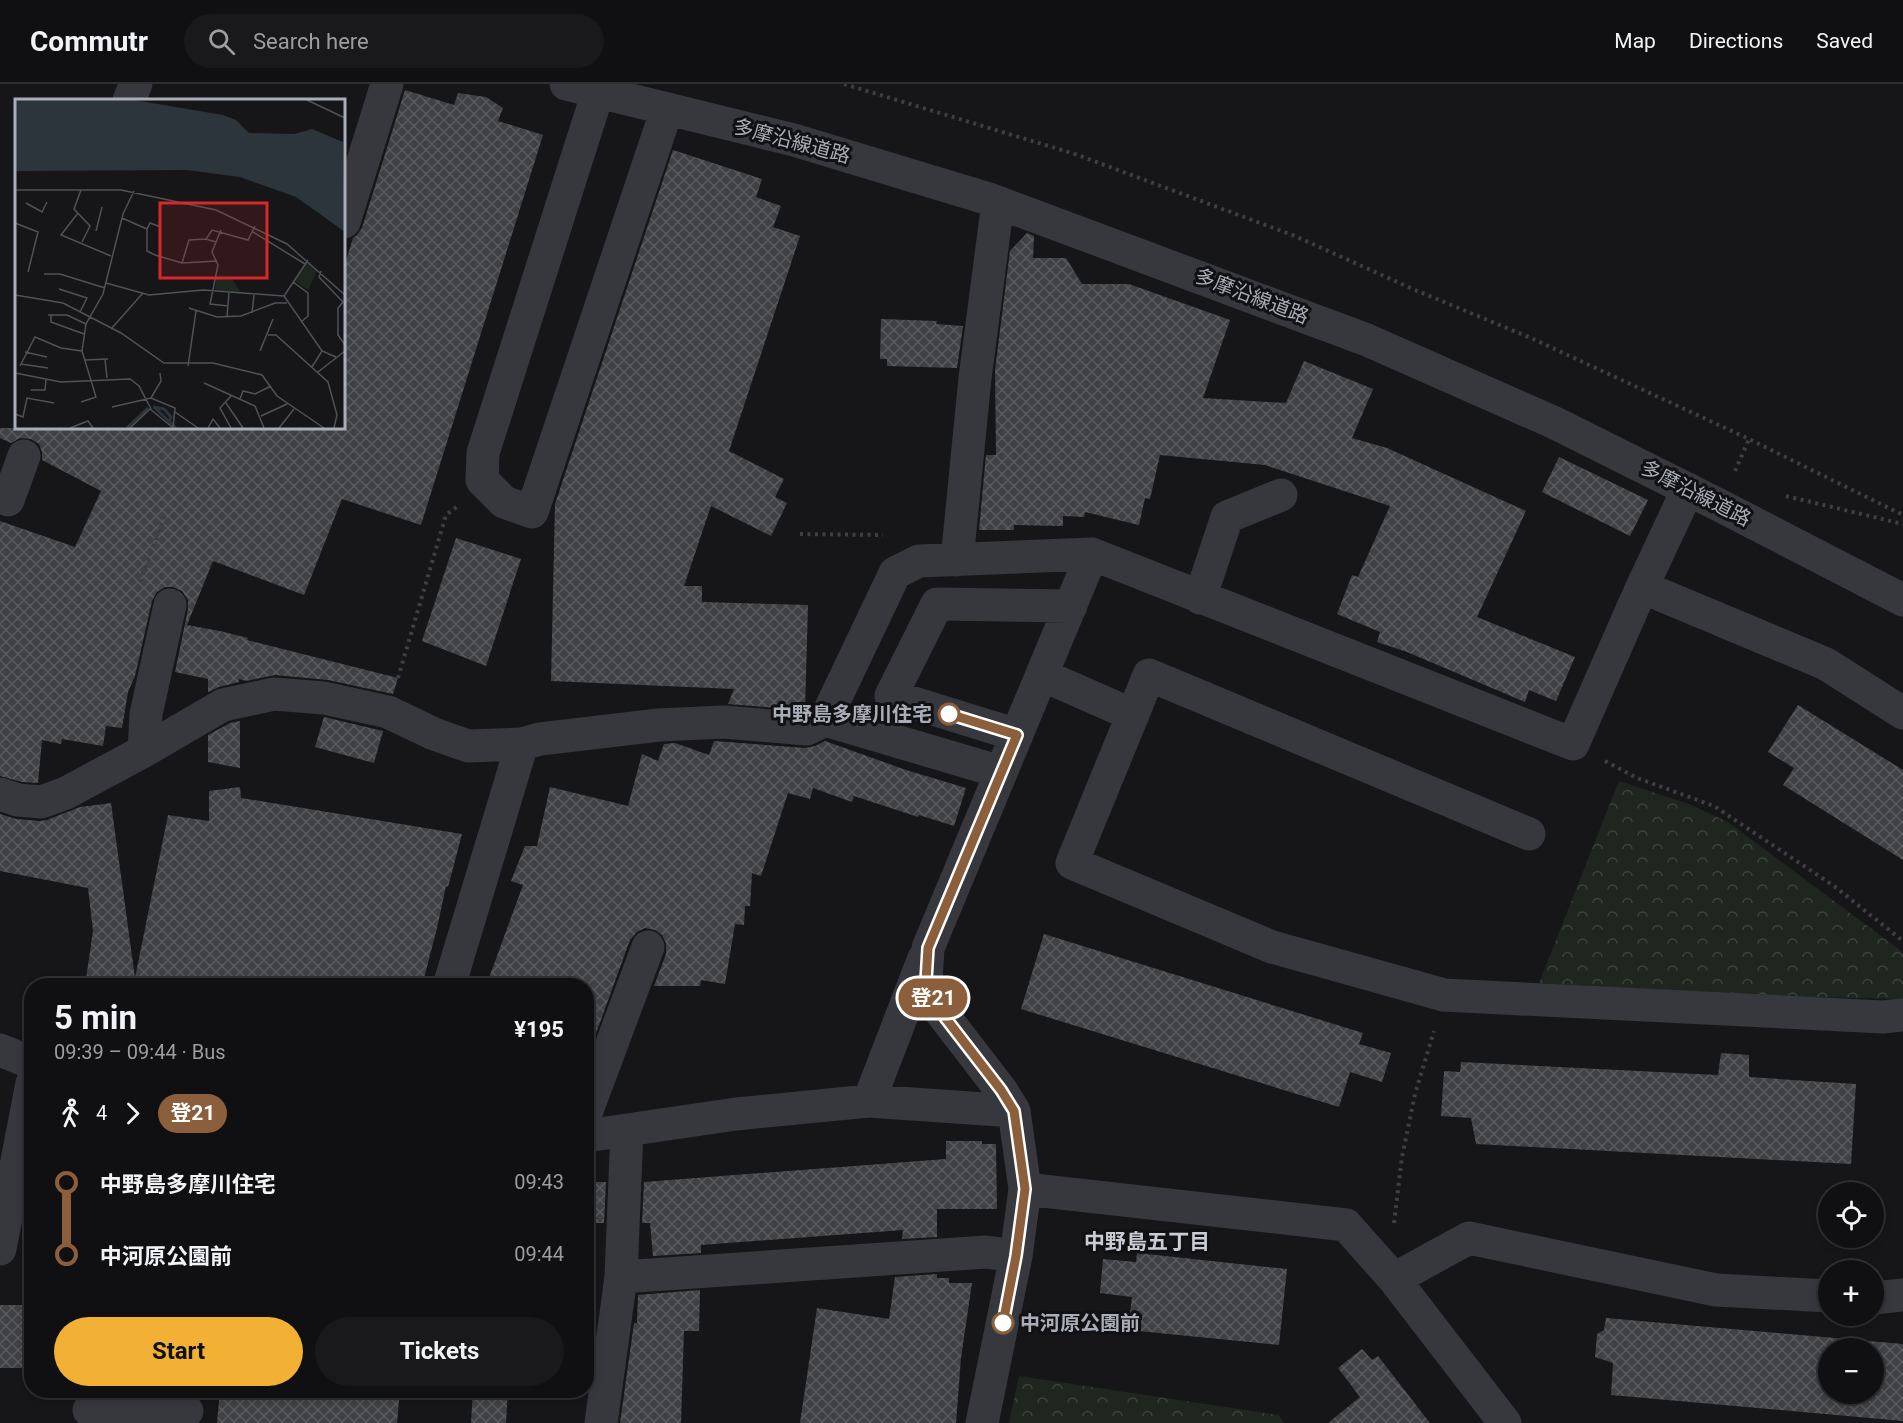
<!DOCTYPE html>
<html lang="en">
<head>
<meta charset="utf-8">
<style>
  :root { --surface:#101012; --page:#19191b; --text:#f1f3f6; --muted:#9c9d9f; --line:#303032; --accent:#f2b134 }
  body { margin:0; font-family:Roboto,"Noto Sans JP",sans-serif; background:var(--page); color:var(--text); height:100vh; display:flex; flex-direction:column; font-size:22px; white-space:nowrap }
  * { box-sizing:border-box; margin:0 }
  p { font-size:20px; color:var(--muted) }
  .icon { flex:none; width:33px; height:33px; fill:none; stroke:currentColor; stroke-width:2; stroke-linecap:round; stroke-linejoin:round }
  .map { position:relative; flex:1; overflow:hidden }
  .sheet { position:absolute; left:24px; top:894px; width:570px; height:420px; display:flex; flex-direction:column; background:var(--surface); border-radius:24px; box-shadow:0 3px 9px #0003,0 0 0 2px var(--line) }
  .sheet>* { flex:none }
  .badge { padding:0 12px; border-radius:20px; font-size:21px; line-height:39px }
  .controls { position:absolute; left:1818px; top:1098px; display:grid; gap:12px }
  .controls a { display:grid; place-items:center; width:66px; height:66px; border-radius:50%; background:var(--surface); box-shadow:0 3px 9px #0003,0 0 0 2px var(--line); font-size:30px }
  .map>.badge { position:absolute; translate:-50% -50%; box-shadow:0 0 0 3px #fff }
  .legs { display:flex; align-items:center; gap:9px; height:66px; padding:0 30px; font-size:20px }
  .legs p { margin-inline-start:auto }
  .summary { display:flex; align-items:center; justify-content:space-between; height:102px; padding:0 30px }
  h1 { font-size:33px; font-weight:700; line-height:45px }
  .action { display:flex; gap:12px; margin-top:auto; padding:12px 30px }
  .action a { flex:1; height:69px; border-radius:36px; background:var(--accent); color:#111; font-size:24px; font-weight:700; line-height:69px; text-align:center }
  .action a+a { background:var(--page); color:var(--text) }
  ul { padding:0 30px; list-style:none }
  li { display:flex; align-items:center; gap:21px; height:72px; font-size:22px }
  li i { display:grid; place-items:center; width:9px; height:100%; margin:0 8px; background:currentColor }
  li i::after { content:''; width:15px; height:15px; margin:-8px; border:4px solid; border-radius:50%; background:var(--surface) }
  li p { margin-inline-start:auto }
  li:first-child i { background:linear-gradient(#0000 50%,currentColor 0) }
  li:last-child i { background:linear-gradient(currentColor 50%,#0000 0) }
  header { display:flex; align-items:center; gap:36px; box-sizing:border-box; height:84px; padding:0 30px; background:var(--surface); border-bottom:2px solid var(--line) }
  header strong { font-size:28px }
  nav { display:flex; gap:33px; margin-inline-start:auto; font-size:21px }
  .search { width:420px; height:54px; background:var(--page); display:flex; align-items:center; gap:15px; box-sizing:border-box; padding:0 21px; border-radius:33px; color:var(--muted); font-size:22px }
  .map>svg:first-child { display:block }
  .forest { fill:url(#forest-crowns) }
  .building { fill:url(#building-cross-hatch); fill-rule:evenodd }
  .lines { fill:none; stroke-linecap:round; stroke-linejoin:round }
  .path { stroke:#3d3f44; stroke-width:4; stroke-dasharray:3 4.5; stroke-linecap:butt }
  .minor { stroke:#37383d; stroke-width:33 }
  .line-1-casing { stroke:#fff; stroke-width:14 }
  .line-1 { stroke:#8b5e3c; stroke-width:9 }
  .stop-1-dot { fill:#fff; stroke:#8b5e3c; stroke-width:3 }
  .labels { text-anchor:middle; dominant-baseline:central; stroke-width:6; stroke-linejoin:round; paint-order:stroke }
  .street-label { font-size:20px; fill:#a8adb8; stroke:#111113 }
  .stop-label { font-size:20px; font-weight:bold; fill:#a8adb8; stroke:#111113; text-anchor:end }
  .neighbourhood-label { font-size:21px; font-weight:bold; fill:#c9ccd4; stroke:#111113 }
  .inset-river { fill:none; stroke:#2c353c; stroke-width:3 }
  .inset-road { fill:none; stroke:#505258; stroke-width:1.5 }
  .view { fill:#d62828; fill-opacity:0.15; stroke:#d62828; stroke-width:3 }
  .inset-edge { fill:none; stroke:#a8adb8; stroke-width:3 }
</style>
</head>
<body>
<header>
<strong>Commutr</strong>
<div class="search"><svg class="icon" aria-label="search" viewBox="0 0 24 24"><circle cx="10" cy="10" r="6"/><path d="M15 15l6 6"/></svg>Search here</div>
<nav><a>Map</a><a>Directions</a><a>Saved</a></nav>
</header>
<div class="map">
<svg width="1903" height="1339" viewBox="0 0 1903 1339">
  <defs>
    <pattern id="forest-crowns" width="20" height="18" patternUnits="userSpaceOnUse" patternTransform="scale(1.5)"><rect width="20" height="18" fill="#1e261f"/><path d="M2 6a3 3 0 1 1 6 0M12 15a3 3 0 1 1 6 0" fill="none" stroke="#3c433d"/></pattern>
    <pattern id="building-cross-hatch" width="8" height="8" patternUnits="userSpaceOnUse" patternTransform="scale(1.5)"><rect width="8" height="8" fill="#404145"/><path d="M0 0l8 8M0 8l8-8" fill="none" stroke="#595a5e"/></pattern>
  </defs>
  <rect width="100%" height="100%" fill="#161618"/>
  <!-- forest -->
  <path class="forest" d="M1619,697L1689,720L1728,738L1900,866L1903,869V915L1763,912L1539,899Z
    M1019,1292L1279,1331L1284,1339H1009Z"/>
  <!-- building -->
  <path class="building" d="M405,6L454,21L458,9L486,13L503,24L498,37L543,51L421,441L342,415L304,511L213,477L187,541L220,547L248,554L247,556L398,594L393,610L328,596L275,591L246,597L239,595V598L219,603L208,608V595L175,588L188,525V516L182,507L173,503H165L157,508L152,517L135,592L128,608L122,644L106,642L103,662L62,655L61,660L42,656L38,699L22,698L0,692V437L75,463L101,407L42,376V368L39,360L31,355L20,354L11,359L0,354V344H344V183L353,154L357,151L362,144Z
    M673,66L762,95L756,113L781,122L773,143L800,152L729,367L784,395L775,413L787,419L771,452L711,422L684,502H702V518L808,521L805,625L803,626L728,620L734,605L551,597L555,420Z
    M1027,149L1034,152L1033,174H1066L1082,200H1129L1230,236L1203,314L1286,319L1304,277L1373,305L1352,354L1387,364L1526,427L1477,533L1575,573L1556,617L1529,606L1525,618L1407,568L1377,558L1380,548L1337,530L1352,491L1358,493L1390,422L1265,381L1160,371L1150,415L1145,414L1139,441L1085,428L1084,433L1063,432V442L1014,441V446H979L986,371H996L995,286L1010,167Z
    M881,235L937,237L936,240L963,242L957,284L887,282V275H880Z
    M1559,373L1648,416L1630,452L1542,408Z
    M456,454L521,475L486,582L422,557Z
    M1798,621L1903,686V776L1783,701L1794,684L1768,668Z
    M324,633L383,647L374,679L315,663Z
    M240,637V684L208,678V651L230,639Z
    M714,657L805,664L815,662L825,657L906,686L966,704L954,742L919,731L918,733L854,712L852,718L813,704L810,715L788,709L761,792L752,789L750,822H745L744,841L735,840L725,900L701,896L700,902H654L666,870V859L662,851L655,846L645,844L637,848L630,856L594,955L586,970V902H486L523,801L511,797L525,762H537L550,703L628,722L642,670L658,677L664,660L675,659L709,671Z
    M240,703L241,714L462,750L448,803L446,802L437,844L422,902H85L93,847L88,804L0,787V730L16,735L40,737L47,736L80,723L111,719L135,894L168,731L209,737V707Z
    M1044,850L1363,949L1359,960L1391,969L1382,998L1350,988L1339,1023L1021,925Z
    M1721,969L1749,971V993L1856,1000L1851,1080L1476,1060L1471,1034L1441,1032L1444,987L1460,988L1461,978L1718,991Z
    M946,1057H982V1060H996L997,1125H937V1153L902,1155L903,1146L701,1161V1169L653,1172L650,1139H642L644,1098L946,1075Z
    M586,1098H606L604,1139H586Z
    M1137,1169L1287,1185L1279,1261L1128,1246L1132,1213L1100,1209L1103,1175L1136,1178Z
    M937,1190V1194H949V1199H972L961,1274L956,1339H800L817,1224L889,1235L895,1193Z
    M700,1206L699,1247H684L681,1339H620L634,1239H637L638,1211Z
    M0,1221H32V1284H0Z
    M586,1233L596,1235L586,1307Z
    M1606,1234L1903,1260V1337L1611,1311L1613,1279L1595,1273L1597,1250L1604,1246ZM1828,1264H1874V1310H1828Z
    M1362,1265L1372,1276L1378,1272L1430,1339H1328L1360,1313L1338,1284Z
    M220,1306H400L397,1339H217Z
    M473,1306H508L506,1339H471Z"/>
  <g class="lines">
    <!-- path -->
    <path class="path" d="M844,0L1075,70L1295,152L1415,206L1531,254L1749,355L1903,431
      M1735,387L1749,355
      M1786,412L1903,440
      M800,450L883,451
      M140,498L165,431
      M398,594L446,431L458,422
      M1605,677L1637,694L1714,722L1834,802L1903,857
      M1394,1139L1402,1073L1415,1010L1434,947"/>
    <!-- minor -->
    <path class="minor" d="M566,0L794,56L989,115L1367,256L1555,339L1717,420L1903,516
      M598,8L483,369L482,396L504,418L532,428L667,25
      M129,16L136,0
      M344,138L387,0
      M8,416L24,372
      M957,476L975,294L998,118
      M1642,503L1826,580L1903,629
      M1200,514L1227,433L1281,411
      M1042,591L1133,631
      M1017,651L891,612L937,520L1071,522
      M144,667L146,630L170,521
      M1001,688L825,636L895,489L919,477L1092,470L1573,660L1642,503L1688,405
      M0,710L18,716L41,718L66,709L144,667L223,621L274,610L324,614L388,628L434,650L468,662L522,660
      M1529,750L1149,591L1072,779L1272,863L1444,911L1883,933L1903,931
      M449,902L522,660L540,655L659,641L723,638L807,645L825,636
      M0,966L32,979
      M869,1017L924,874
      M586,1029L648,863
      M586,1052L736,1030L869,1017L1014,1027
      M1025,1105L1346,1141L1394,1195L1505,1339
      M0,1165L32,999
      M621,1193L986,1168L1016,1172
      M1394,1195L1469,1154L1716,1206L1828,1212
      M1874,1214L1903,1211
      M89,1326L187,1327
      M601,1339L621,1193L627,1046
      M982,1339L1016,1172L1025,1105L1014,1027L1001,1006L937,923L926,897L928,864L1092,470"/>
  </g>
  <g class="lines">
    <defs>
      <path id="line-1" d="M949,630L1017,651L928,864L926,897L937,923L1001,1006L1014,1027L1025,1105L1016,1172L1003,1239"/>
    </defs>
    <!-- line-1 casing -->
    <use href="#line-1" class="line-1-casing"/>
    <!-- line-1 -->
    <use href="#line-1" class="line-1"/>
  </g>
  <!-- markers -->
  <g class="stop-1-dot">
    <circle cx="949" cy="630" r="10"/>
    <circle cx="1003" cy="1239" r="10"/>
  </g>
  <g class="labels">
    <!-- street labels -->
    <g class="street-label">
      <text transform="translate(792 57) rotate(15)">多摩沿線道路</text>
      <text transform="translate(1252 212) rotate(21)">多摩沿線道路</text>
      <text transform="translate(1696 409) rotate(27)">多摩沿線道路</text>
    </g>
    <!-- stop labels -->
    <g class="stop-label">
      <text x="932" y="630">中野島多摩川住宅</text>
      <text x="1020" y="1239" text-anchor="start">中河原公園前</text>
    </g>
    <!-- neighbourhood labels -->
    <g class="neighbourhood-label">
      <text x="1147" y="1158">中野島五丁目</text>
    </g>
  </g>
  <!-- overview -->
  <g transform="translate(15 15)">
    <rect width="330" height="330" fill="#161618"/>
    <path d="M292,164L302,172L293,191L280,182ZM202,177L217,179L226,194L200,191Z" fill="#1e261f"/>
    <path d="M0,1H119L208,16L221,21L234,34L279,35L297,30L328,43L330,133L281,98L225,78L172,71L0,72Z" fill="#2c353c"/>
    <path class="inset-river" d="M138,308L149,310L156,318L154,323M140,309L161,329M112,329L133,309"/>
    <path class="inset-road" d="M292,1L330,19M0,91H106L201,111L272,145L330,196M66,91L59,110L75,127L67,143M11,104L27,113L32,103M63,114L46,136L96,157M107,119L132,130V152L140,156L167,164L202,162M0,124L23,133L13,173M132,130L135,124L146,128M206,131L197,153L203,166L195,205L213,207M81,132L87,108M238,133L290,165M201,143L191,140L197,131L233,141L240,127M293,161L269,197L307,252L321,258M167,164L174,141L191,140M306,172L304,178L328,203L323,209V236L330,246M29,175H45L90,189M278,183L293,194V217L286,223M91,184L134,196L188,191L269,197M44,190L72,199L65,213M0,196L48,204L106,234L149,264H198L247,276L262,297L309,329M174,209L202,218L226,217L260,204H272M237,214L239,196M33,216H52L71,225M36,216V223L69,235M212,217L214,194M96,230L128,194M253,236H261L313,283L322,316L319,329M245,252L258,220M10,253L32,258M90,260L92,279M69,261L93,260M6,265L33,269M5,267L20,238L46,249L67,252M173,267L181,212M297,268L307,252M303,273L330,252M0,274L46,283L115,280L124,287L136,310M189,284L240,307L249,329M16,291H30L31,281M136,299L146,282L145,274M225,300L228,292L240,295L256,287M66,303L81,298L67,252L71,225L88,195L108,115L119,92M211,304L228,329M97,308L136,299L160,309L158,329M160,313L183,329M0,315L8,318L12,299L39,304M246,317L272,305M55,329L73,322L78,329M115,329L135,310L157,328M193,329L198,320L205,329M216,329L205,309L216,297M264,329L279,310"/>
    <path class="view" d="M145,104H252V179H145Z"/>
    <rect width="330" height="330" class="inset-edge"/>
  </g>
</svg>
<div class="controls">
<a><svg class="icon" aria-label="locate" viewBox="0 0 24 24"><circle cx="12" cy="12" r="6"/><path d="M12 2v4M12 18v4M2 12h4M18 12h4"/></svg></a>
<a>+</a>
<a>−</a>
</div>
<b class="badge" style="left:933px;top:914px;background:#8b5e3c;color:#fff">登21</b>
<section class="sheet">
<div class="summary"><div><h1>5 min</h1><p>09:39 – 09:44 · Bus</p></div><b>¥195</b></div>
<div class="legs"><svg class="icon" aria-label="walk" viewBox="0 0 24 24"><circle cx="13" cy="4" r="2"/><path d="M13 8l-2 6 4 7M11 14l-3 7M7 12l3-4h3l4 4"/></svg>4<svg class="icon" aria-label="forward" viewBox="0 0 24 24"><path d="M9 5l7 7-7 7"/></svg><b class="badge" style="background:#8b5e3c;color:#fff">登21</b></div>
<ul>
<li><i style="color:#8b5e3c"></i><b>中野島多摩川住宅</b><p>09:43</p></li>
<li><i style="color:#8b5e3c"></i><b>中河原公園前</b><p>09:44</p></li>
</ul>
<div class="action"><a>Start</a><a>Tickets</a></div>
</section>
</div>
</body>
</html>
